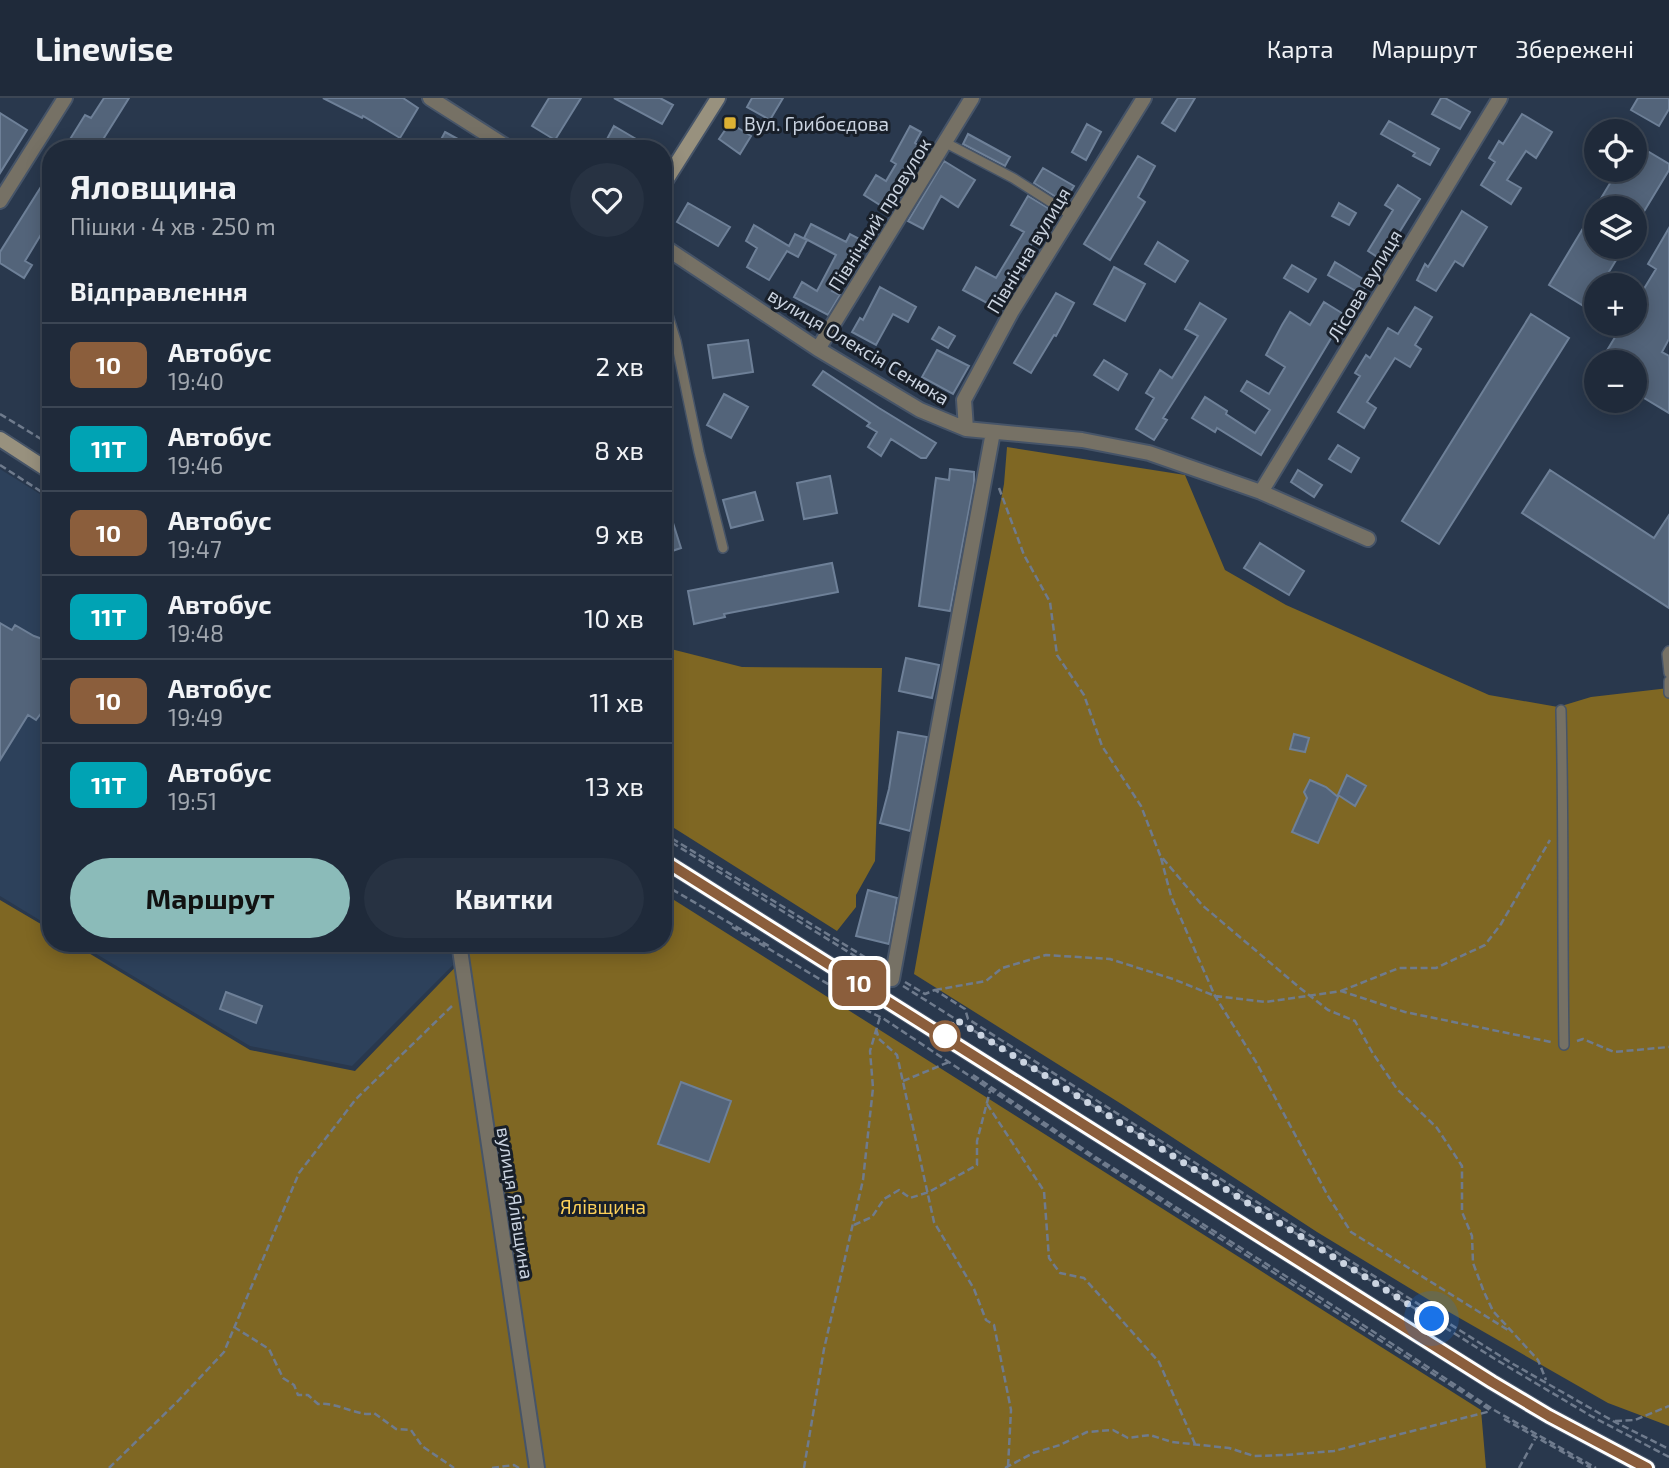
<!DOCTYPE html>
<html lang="uk">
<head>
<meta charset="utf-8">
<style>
  :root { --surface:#1f2a3a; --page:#273242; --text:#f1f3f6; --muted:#a1a7af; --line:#3c4654; --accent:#8bbbb9 }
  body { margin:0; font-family:"Exo 2",sans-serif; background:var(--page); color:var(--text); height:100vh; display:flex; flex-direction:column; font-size:26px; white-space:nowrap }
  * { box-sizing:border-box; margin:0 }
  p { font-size:23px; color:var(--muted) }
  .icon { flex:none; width:38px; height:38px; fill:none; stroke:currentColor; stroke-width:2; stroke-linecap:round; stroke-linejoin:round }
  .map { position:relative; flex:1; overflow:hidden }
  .details { position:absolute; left:42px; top:42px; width:630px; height:812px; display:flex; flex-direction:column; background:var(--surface); border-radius:28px; box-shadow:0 4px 18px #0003,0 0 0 2px var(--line) }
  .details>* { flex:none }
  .badge { padding:0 14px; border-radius:10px; font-size:24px; line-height:46px }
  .controls { position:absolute; left:1584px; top:21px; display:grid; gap:14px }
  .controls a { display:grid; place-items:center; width:63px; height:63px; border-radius:50%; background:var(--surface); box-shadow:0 4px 18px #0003,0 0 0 2px var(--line); font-size:35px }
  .you { position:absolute; width:35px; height:35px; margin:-18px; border:5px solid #fff; border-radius:50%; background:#1a73e8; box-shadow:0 0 0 10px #1a73e833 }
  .map>.badge { position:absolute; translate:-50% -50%; box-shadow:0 0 0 4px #fff }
  h2 { padding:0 28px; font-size:26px; line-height:63px }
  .round { display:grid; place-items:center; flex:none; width:74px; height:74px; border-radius:37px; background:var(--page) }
  .overview { display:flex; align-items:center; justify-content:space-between; height:119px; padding:0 28px }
  h1 { font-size:33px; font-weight:700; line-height:52px }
  .button { display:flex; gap:14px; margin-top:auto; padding:14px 28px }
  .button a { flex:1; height:80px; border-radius:42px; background:var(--accent); color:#111; font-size:28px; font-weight:700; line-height:80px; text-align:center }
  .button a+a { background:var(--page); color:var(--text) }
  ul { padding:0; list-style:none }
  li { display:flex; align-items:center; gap:21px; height:84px; padding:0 28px; border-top:2px solid var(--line) }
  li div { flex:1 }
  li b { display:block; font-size:26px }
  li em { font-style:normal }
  li .badge { min-width:77px; font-weight:700; text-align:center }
  header { display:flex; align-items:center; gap:42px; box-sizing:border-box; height:98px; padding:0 35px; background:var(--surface); border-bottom:2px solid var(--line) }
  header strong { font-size:33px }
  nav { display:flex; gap:38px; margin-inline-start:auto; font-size:24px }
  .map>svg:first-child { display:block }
  .built { fill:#2d415b }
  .forest { fill:#7f6723 }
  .building { fill:#53647a; stroke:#6e8098; stroke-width:2 }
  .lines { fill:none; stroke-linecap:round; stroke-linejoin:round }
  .service-casing { stroke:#465468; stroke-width:12 }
  .minor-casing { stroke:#465468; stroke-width:18 }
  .secondary-casing { stroke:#465468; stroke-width:18 }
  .path { stroke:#6f7b8d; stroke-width:2.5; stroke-dasharray:7 3.5; stroke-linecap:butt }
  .service { stroke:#767165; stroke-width:9 }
  .minor { stroke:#767165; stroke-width:14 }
  .secondary { stroke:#98917e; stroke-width:14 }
  .line-casing { stroke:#fff; stroke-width:16 }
  .line { stroke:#8b5e3c; stroke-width:10 }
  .walk { stroke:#cbd4e1; stroke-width:7; stroke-dasharray:0 12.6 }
  .poi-dot { fill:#ddb133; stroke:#181f29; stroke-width:2.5 }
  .stop-dot { fill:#fff; stroke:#8b5e3c; stroke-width:3.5 }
  .labels { text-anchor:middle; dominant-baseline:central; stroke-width:6; stroke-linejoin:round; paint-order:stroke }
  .poi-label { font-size:19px; fill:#cbd4e1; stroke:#181f29; text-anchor:start }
  .street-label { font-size:19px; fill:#cbd4e1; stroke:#181f29 }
  .park-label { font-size:19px; fill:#fcd05a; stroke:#181f29 }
</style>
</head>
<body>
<header>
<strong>Linewise</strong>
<nav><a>Карта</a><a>Маршрут</a><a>Збережені</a></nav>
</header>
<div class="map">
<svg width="1669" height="1370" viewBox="0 0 1669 1370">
  <rect width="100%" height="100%" fill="#29384d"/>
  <!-- built -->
  <path class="built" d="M0,371L51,403V829L0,798Z
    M78,845H450L453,867L352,968L250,948Z"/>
  <!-- forest -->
  <path class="forest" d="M1007,349L1185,377L1225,472L1286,507L1489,597L1558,609L1591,599L1669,590V1328L1608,1305L1449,1214L1317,1134L1123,1007L914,876L961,612L1004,386Z
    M663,549L742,569L882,570L875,763L856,797V809L837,833L663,723Z
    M663,795L1481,1312L1486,1370H0V802L51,832V845H72L250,952L355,973L468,856L465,845H663Z"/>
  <!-- building -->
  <path class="building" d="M104,0H129L97,51H64L85,17L91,20Z
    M323,0H403L418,10L400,40L363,18L362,20Z
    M549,0H581L555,42L532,28Z
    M614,0H660L673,7L662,26Z
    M752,0H783L770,22L747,9Z
    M1178,0H1195L1175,33L1162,25Z
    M1441,0H1445L1470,14L1460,31L1432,16Z
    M1638,0H1669V11L1659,28L1631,12Z
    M0,15L27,32L0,75Z
    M1522,16L1552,34L1536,60L1526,53L1507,82L1521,90L1511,106L1481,87L1495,64L1489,60L1499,43L1503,46Z
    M1389,23L1439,51L1430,67L1413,58L1415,55L1381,36Z
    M730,25L751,38L740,56L719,41Z
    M1087,26L1101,34L1086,62L1072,54Z
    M614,28L653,51H620L606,43Z
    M910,28L921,34L915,45L922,50L910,73L914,76L891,113L888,112L864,97L876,77L886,83L896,66L891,63Z
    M445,34L476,51H436Z
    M968,36L1010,59L1005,68L963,46Z
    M1634,45L1669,66V72L1634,130V110H1596V149H1624L1601,187H1596V195L1587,210L1549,187L1618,72H1634Z
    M1138,58L1155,68L1138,99L1145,104L1110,162L1084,146Z
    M944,63L975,82L958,109L941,98L923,131L908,123Z
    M1043,70L1074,88L1064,104L1034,85Z
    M51,73V120L25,163L32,167L24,180L0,165V154Z
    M1398,87L1420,101L1382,162L1368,153L1393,112L1385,107Z
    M1028,98L1051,112L1026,156L1030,159L1000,212L963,192L976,169L996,180L1024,134L1011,127Z
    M688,105L730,129L718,148L677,124Z
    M1339,105L1356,115L1349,127L1332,118Z
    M1462,113L1487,129L1463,168L1455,163L1436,193L1417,182L1425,166L1428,169Z
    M811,126L846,144L850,136L867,145L859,161L852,157L832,193L840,197L828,217L794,199L802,184L817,193L836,157L804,140Z
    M754,127L789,148L795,136L807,142L798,159L787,153L769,182L747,169L757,150L746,143Z
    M1669,130V241L1662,254L1669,258V315L1634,294V264H1600L1623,226H1634V207L1656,171L1648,166Z
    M1158,144L1188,163L1175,184L1145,166Z
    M1335,164L1368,184L1361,196L1328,177Z
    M1292,167L1316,181L1308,194L1284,180Z
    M1114,169L1145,186L1125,223L1094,206Z
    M880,189L916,209L908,224L893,216L876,247L852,234L860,220L863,222Z
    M1056,195L1074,205L1056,238L1054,237L1031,275L1014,265Z
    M1324,204L1345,217L1261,357L1217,330L1215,334L1192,320L1205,299L1227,313L1226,316L1255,335L1270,312L1241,293L1247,283L1269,296L1285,269L1266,257L1282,227L1290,214L1310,227Z
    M1200,205L1226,221L1163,320L1167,322L1154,342L1136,331L1154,300L1146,295L1160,272L1172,280L1198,238L1185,231Z
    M1415,209L1432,219L1415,247L1421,251L1410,269L1395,260L1367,304L1376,310L1364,330L1338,314L1360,278L1355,275L1366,257L1370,260L1388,230L1398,236Z
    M1531,216L1569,240L1439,446L1402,423Z
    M939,229L955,238L948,250L932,241Z
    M748,242L753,274L713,280L708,247Z
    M937,252L969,268L953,296L922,279Z
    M1104,262L1127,276L1118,292L1094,277Z
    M823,273L879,310L936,345L926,360H921L891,341L881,358L868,349L877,334L867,328L870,325L813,287Z
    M724,296L748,309L731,340L707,327Z
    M1338,347L1359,360L1351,374L1329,361Z
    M950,371L974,374V385L950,513L919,508L936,380L949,382Z
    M1298,372L1322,387L1314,399L1291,384Z
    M1550,372L1654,440L1669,417V510L1522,415Z
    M830,378L837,415L804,421L797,385Z
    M755,394L763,422L731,430L723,402Z
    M666,403L681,450L663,456V404Z
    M1260,445L1304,473L1289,497L1244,470Z
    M832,465L838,494L724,516L725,519L694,526L688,493Z
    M0,525L12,532L15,527L34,538L51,544V602L36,622L28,617L0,662Z
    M906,560L939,567L932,600L899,593Z
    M898,634L927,639L910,733L880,725L889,691Z
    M1294,636L1309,640L1305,654L1290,651Z
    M1347,677L1366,688L1355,708L1338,697Z
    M1310,682L1326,689L1338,699L1318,745L1292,734L1307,700L1304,694Z
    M868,792L897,800L889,846L856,838Z
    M226,894L262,908L256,925L220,911Z
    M681,984L731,1003L709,1064L658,1046Z"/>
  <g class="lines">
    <defs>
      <path id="service" d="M946,45L1013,80L1071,117
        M663,201L676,243L699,354L723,450
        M1669,553L1667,556L1669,575
        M1669,595V583
        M1561,612C1564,724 1562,835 1564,947"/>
      <path id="minor" d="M430,0L510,51
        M0,103L65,0
        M663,148L818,251L920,312L966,331L1082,342L1149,355L1261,394L1368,441
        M818,251L972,0
        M966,331L964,302L1012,213L1144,0
        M1261,394L1500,0
        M459,845L537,1370
        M892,881L993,334"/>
      <path id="secondary" d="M663,87L718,0
        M0,341L51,374
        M663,762L1492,1284L1549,1318L1647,1370"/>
    </defs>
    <!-- service casing -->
    <use href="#service" class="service-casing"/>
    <!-- minor casing -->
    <use href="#minor" class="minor-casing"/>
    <!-- secondary casing -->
    <use href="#secondary" class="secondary-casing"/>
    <!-- path -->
    <path class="path" d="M0,316L51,347
      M0,367L51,400
      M999,390L1024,457L1050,504L1057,557L1084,597L1102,648L1141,708L1160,757L1202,807L1300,890L1328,912L1355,923L1372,954L1397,991L1437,1030L1462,1068V1114L1472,1138L1473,1165L1484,1194L1493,1213L1538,1262L1546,1282
      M663,735L881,869
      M663,739L879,873
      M1161,760L1171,798L1215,898L1256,964L1328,1098L1351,1134L1508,1232
      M663,786L769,848
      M732,829L865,908L866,912L884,921L1090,1058L1490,1312
      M905,884L925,896L935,892L965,911L968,921L1513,1266L1613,1323L1669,1351
      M903,888L1495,1261L1591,1318L1669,1359
      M935,892L986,883L1002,870L1046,857L1110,861L1173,881L1215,898L1265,904L1341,893L1405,914L1551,944
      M1341,893L1399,870H1436L1485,847L1501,826L1550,742
      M876,931L879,941L897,957L934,1124L974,1191L986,1222L994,1227L1011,1312L1008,1369
      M1577,943L1583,941L1614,954L1669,949
      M973,977L1094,1058L1343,1214L1494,1312L1596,1370
      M903,983L949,964
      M987,1006L1044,1093L1049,1160L1060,1175L1084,1180L1159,1264L1195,1346
      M854,1127L872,1119L884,1101L899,1092L910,1100L929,1094L977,1067V1043L990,993
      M234,1229L269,1251L283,1280L294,1287L298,1297H308L318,1306C339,1304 360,1320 374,1315L396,1331L411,1332L422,1348L454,1370
      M1504,1321L1591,1370
      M1615,1323L1635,1322L1669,1308
      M109,1370L178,1303L224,1254L299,1075L356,1001L452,908
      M492,1370L514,1367L519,1370
      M804,1370L824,1251L863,1082L873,990L870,953L880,919
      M1005,1370L1033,1355L1060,1347L1087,1334L1113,1332L1128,1340L1150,1337L1172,1344L1229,1350L1254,1358L1286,1357L1334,1353L1491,1313
      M1519,1370L1535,1341"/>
    <!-- service -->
    <use href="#service" class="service"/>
    <!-- minor -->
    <use href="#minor" class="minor"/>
    <!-- secondary -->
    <use href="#secondary" class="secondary"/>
  </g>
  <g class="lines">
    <defs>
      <path id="line" d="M663,762L1492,1284L1549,1318L1647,1370"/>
    </defs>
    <!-- line casing -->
    <use href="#line" class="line-casing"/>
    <!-- line -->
    <use href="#line" class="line"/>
    <!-- walk -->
    <path class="walk" d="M945,938L955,921L1432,1221"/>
  </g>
  <!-- markers -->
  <rect class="poi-dot" x="723" y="18" width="14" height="14" rx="3.5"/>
  <circle class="stop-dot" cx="945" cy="938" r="14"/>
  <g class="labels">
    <!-- poi labels -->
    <g class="poi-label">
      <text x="744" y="25">Вул. Грибоєдова</text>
    </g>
    <!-- street labels -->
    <g class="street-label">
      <text transform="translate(879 116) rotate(-58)">Північний провулок</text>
      <text transform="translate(1028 152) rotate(-59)">Північна вулиця</text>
      <text transform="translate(1364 187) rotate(-59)">Лісова вулиця</text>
      <text transform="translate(859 248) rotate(31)">вулиця Олексія Сенюка</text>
      <text transform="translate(516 1105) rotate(81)">вулиця Ялівщина</text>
    </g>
    <!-- park labels -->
    <g class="park-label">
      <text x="603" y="1108">Ялівщина</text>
    </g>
  </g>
</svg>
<div class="controls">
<a><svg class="icon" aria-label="locate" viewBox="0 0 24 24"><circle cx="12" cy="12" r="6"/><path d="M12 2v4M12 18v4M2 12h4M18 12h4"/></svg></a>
<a><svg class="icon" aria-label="layers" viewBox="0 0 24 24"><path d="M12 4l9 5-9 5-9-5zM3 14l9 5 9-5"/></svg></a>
<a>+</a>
<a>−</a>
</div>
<div class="you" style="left:1432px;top:1221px"></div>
<b class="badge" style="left:859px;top:885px;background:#8b5e3c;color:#fff">10</b>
<section class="details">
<div class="overview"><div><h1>Яловщина</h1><p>Пішки · 4 хв · 250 m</p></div><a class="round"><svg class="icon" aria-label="heart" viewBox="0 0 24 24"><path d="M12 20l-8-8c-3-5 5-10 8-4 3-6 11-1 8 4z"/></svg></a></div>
<h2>Відправлення</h2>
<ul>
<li><span class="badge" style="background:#8b5e3c;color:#fff">10</span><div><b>Автобус</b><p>19:40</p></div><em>2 хв</em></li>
<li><span class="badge" style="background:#00a3b4;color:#fff">11Т</span><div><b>Автобус</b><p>19:46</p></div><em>8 хв</em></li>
<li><span class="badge" style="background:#8b5e3c;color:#fff">10</span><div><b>Автобус</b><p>19:47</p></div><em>9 хв</em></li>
<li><span class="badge" style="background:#00a3b4;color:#fff">11Т</span><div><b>Автобус</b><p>19:48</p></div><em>10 хв</em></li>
<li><span class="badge" style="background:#8b5e3c;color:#fff">10</span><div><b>Автобус</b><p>19:49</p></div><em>11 хв</em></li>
<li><span class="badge" style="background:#00a3b4;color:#fff">11Т</span><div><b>Автобус</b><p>19:51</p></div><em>13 хв</em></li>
</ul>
<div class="button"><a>Маршрут</a><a>Квитки</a></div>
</section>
</div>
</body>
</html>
